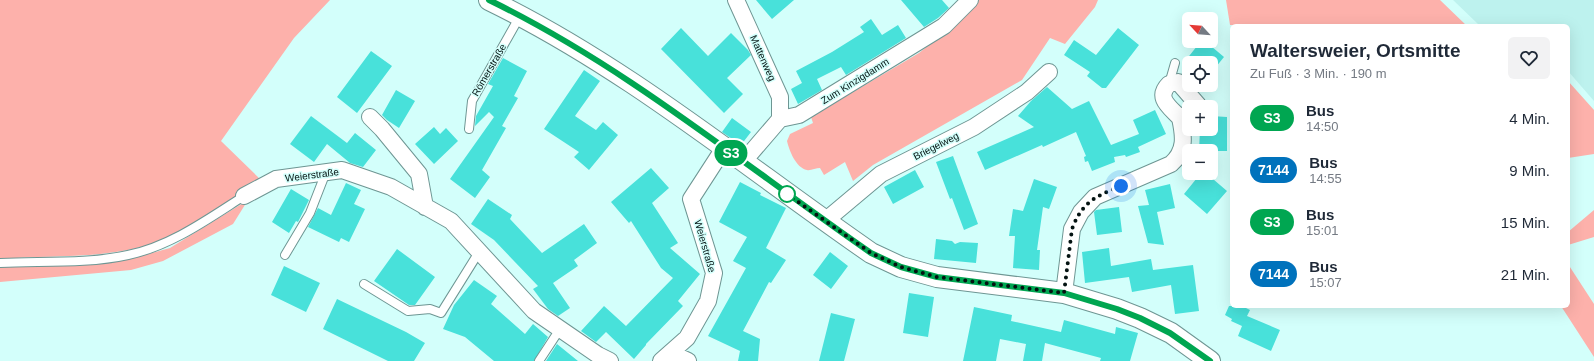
<!DOCTYPE html>
<html lang="de">
<head>
<meta charset="utf-8">
<style>
  :root { --surface:#fff; --page:#f2f2f3; --text:#1f2937; --muted:#747a83 }
  body { margin:0; font-family:Helvetica,sans-serif; background:var(--page); color:var(--text); height:100vh; display:flex; flex-direction:column; font-size:15px; white-space:nowrap }
  * { box-sizing:border-box; margin:0 }
  p { font-size:13px; color:var(--muted) }
  .icon { flex:none; width:22px; height:22px; fill:none; stroke:currentColor; stroke-width:2; stroke-linecap:round; stroke-linejoin:round }
  .map { position:relative; flex:1; overflow:hidden }
  .details { position:absolute; left:1230px; top:24px; width:340px; height:284px; display:flex; flex-direction:column; background:var(--surface); border-radius:6px; box-shadow:0 4px 16px #0002 }
  .details>* { flex:none }
  .badge { padding:0 8px; border-radius:13px; font-size:14px; line-height:26px }
  .needle { width:26px; rotate:296deg }
  .buttons { position:absolute; left:1182px; top:12px; display:grid; gap:8px }
  .buttons a { display:grid; place-items:center; width:36px; height:36px; border-radius:6px; background:var(--surface); box-shadow:0 4px 16px #0002; font-size:20px }
  .you { position:absolute; width:20px; height:20px; margin:-10px; border:3px solid #fff; border-radius:50%; background:#1a73e8; box-shadow:0 0 0 6px #1a73e833 }
  .map>.badge { position:absolute; translate:-50% -50%; box-shadow:0 0 0 2px #fff }
  .round { display:grid; place-items:center; flex:none; width:42px; height:42px; border-radius:6px; background:var(--page) }
  .head { display:flex; align-items:center; justify-content:space-between; height:68px; padding:0 20px }
  h1 { font-size:19px; font-weight:700; line-height:30px }
  ul { padding:0; list-style:none }
  li { display:flex; align-items:center; gap:12px; height:52px; padding:0 20px }
  li div { flex:1 }
  li b { display:block; font-size:15px }
  li em { font-style:normal }
  li .badge { min-width:44px; font-weight:700; text-align:center }
  .map>svg:first-child { display:block }
  .built { fill:#bdf2ee }
  .green { fill:#fdb1ab }
  .building { fill:#48e1da }
  .lines { fill:none; stroke-linecap:round; stroke-linejoin:round }
  .service-casing { stroke:#6e9693; stroke-width:10 }
  .minor-casing { stroke:#6e9693; stroke-width:18 }
  .tertiary-casing { stroke:#6e9693; stroke-width:22 }
  .service { stroke:#fff; stroke-width:8 }
  .minor { stroke:#fff; stroke-width:16 }
  .tertiary { stroke:#fff; stroke-width:20 }
  .line-casing { stroke:#fff; stroke-width:9 }
  .line { stroke:#00a651; stroke-width:6 }
  .walk { stroke:#041312; stroke-width:4; stroke-dasharray:0 7.2 }
  .stop-dot { fill:#fff; stroke:#00a651; stroke-width:2 }
  .labels { text-anchor:middle; dominant-baseline:central; stroke-width:3; stroke-linejoin:round; paint-order:stroke }
  .street-label { font-size:10px; fill:#041312; stroke:#d3fffb }
</style>
</head>
<body>
<div class="map">
<svg width="1594" height="361" viewBox="0 0 1594 361">
  <rect width="100%" height="100%" fill="#d3fffb"/>
  <!-- built -->
  <path class="built" d="M1453,0H1594V101L1568,71V26H1487L1478,24Z"/>
  <!-- green -->
  <path class="green" d="M0,0H330L294,38L221,141L260,179C225,204 188,235 145,246C98,259 48,255 0,259Z
    M977,0H1098L1095,7L1065,44L1050,38L1022,80L873,165L853,181L845,162L824,175L820,168C816,168 810,171 807,170C796,168 789,150 787,141L790,134L813,123L811,117L919,53L960,20Z
    M1226,0H1440L1467,26L1230,25Z
    M1568,81L1594,110V154L1568,158Z
    M248,200L233,224L163,261L131,270L0,282V267L107,263L152,253L170,248Z
    M1594,210V237L1568,245V232Z
    M1568,264L1594,304V357L1561,306H1568Z"/>
  <!-- building -->
  <path class="building" d="M756,0H794L772,19Z
    M901,0H942L949,8L938,18L924,27Z
    M871,19L882,35L898,25L906,38L846,75L841,67L817,79L822,90L798,104L791,89L802,83L796,71L832,52L864,32L860,27Z
    M681,28L708,56L731,33L748,50L751,55L727,78L743,94L724,113L661,49Z
    M1118,28L1139,45L1106,88H1102L1087,76L1090,72L1064,55L1074,40L1096,55Z
    M1201,41H1205L1224,57L1211,73V63H1189V71L1182,65Z
    M371,51L392,66L357,113L337,97Z
    M503,58L527,71L514,96L518,98L502,126L506,128L482,170L490,177L475,198L450,179L494,117L489,112L475,126L476,116L493,86L488,84Z
    M584,70L600,81L575,116L596,130L603,122L618,135L589,170L574,157L579,152L544,129Z
    M1047,87L1072,109L1089,101L1111,145L1139,134L1133,120L1155,110L1166,134L1138,147L1140,152L1126,157L1125,155L1114,157L1115,162L1092,171L1088,161L1085,162L1084,157L1086,156L1076,132L1043,147L1042,145L985,170L977,152L1034,127L1018,116L1031,101Z
    M396,90L415,101L399,128L387,120L382,115Z
    M311,116L347,143L355,133L376,150L363,167L350,163L327,144L314,162L290,144Z
    M1211,116L1227,117V151H1199L1200,129H1211Z
    M732,118L751,132L741,145L722,132Z
    M434,127L440,134L446,128L458,141L434,164L415,144Z
    M953,156L978,224L964,230L952,198L950,199L936,162Z
    M651,168L669,188L652,203L678,243L670,248L700,274L678,301L683,306L646,344V345L634,359L606,332L596,342L581,331L604,306L626,326L673,278L661,268L631,221L629,223L611,202Z
    M915,170L924,187L893,204L884,187Z
    M1201,173H1206L1227,191L1207,214L1184,194Z
    M1034,179L1057,187L1049,209L1043,207L1037,250H1040L1039,270L1013,268L1015,236H1009L1013,209L1023,211Z
    M740,182L761,193L760,195L786,208L766,248L786,260L771,283L769,282L743,331L760,339L758,361H738L740,351L708,336L746,268L733,261L747,237L719,222Z
    M346,183L361,190L354,204L365,209L349,242L341,238L339,242L308,227L318,208L331,215Z
    M1170,184L1175,208L1157,212L1164,245L1148,243L1138,206L1149,205L1145,190Z
    M291,189L309,200L298,222L296,221L289,233L272,222Z
    M488,199L512,215L510,219L542,253L584,224L597,243L574,260L578,266L553,283L570,308L558,316L548,309L533,289L538,286L494,240L471,224Z
    M1119,207L1122,232L1097,235L1094,212L1096,210Z
    M936,239L952,241L955,244L960,242L978,243L976,263L934,259Z
    M1109,248L1111,266L1151,259L1153,270L1193,265L1199,311L1175,314L1171,285L1132,292L1129,277L1085,283L1082,252Z
    M397,249L435,277L415,305H409L374,281Z
    M830,252L848,266L831,289L813,275Z
    M284,266L320,283L306,312L271,295Z
    M474,280L497,296L491,304L525,334L533,324L548,337L534,361H494L465,337L443,329L454,305Z
    M909,293L934,297L928,337L903,333Z
    M337,299L406,332L425,343L414,361H388L323,329Z
    M1229,306H1242L1250,310L1247,316L1280,330L1271,351L1238,336L1242,326L1231,321L1232,319L1225,315Z
    M974,307L1012,315L1011,321L1061,332L1064,320L1115,334L1116,327L1138,333L1130,361H1100L1101,358L1045,343L1042,361H1023L1026,344L1000,339L996,361H963Z
    M831,313L855,319L844,361H819Z
    M557,344L578,361H546Z"/>
  <g class="lines">
    <defs>
      <path id="service" d="M1169,84L1175,63
        M469,129L472,101L520,16
        M285,255L310,213L326,172
        M0,263C42,261 87,264 128,255C171,246 208,219 244,196
        M364,284L408,311L430,309L441,313L479,252
        M539,361L560,329"/>
      <path id="minor" d="M736,0L780,97V119
        M1189,113L1180,118C1170,107 1155,98 1169,84L1178,82L1198,105L1195,107
        M370,117L382,129L419,174L425,207
        M743,162L780,119L799,115L944,26L970,0
        M244,196L276,179L342,170L391,187L451,221L534,311L598,355L610,361
        M825,221L881,174L974,127L1027,92L1049,72
        M1064,293L1072,229L1081,212L1095,197L1171,164C1186,151 1184,136 1180,118
        M671,353L688,361
        M661,361L687,338L708,301L714,273L691,199L724,148"/>
      <path id="tertiary" d="M489,0C627,67 745,166 871,253L901,267L937,277L1064,293L1117,309L1140,318L1171,333L1210,361"/>
    </defs>
    <!-- service casing -->
    <use href="#service" class="service-casing"/>
    <!-- minor casing -->
    <use href="#minor" class="minor-casing"/>
    <!-- tertiary casing -->
    <use href="#tertiary" class="tertiary-casing"/>
    <!-- service -->
    <use href="#service" class="service"/>
    <!-- minor -->
    <use href="#minor" class="minor"/>
    <!-- tertiary -->
    <use href="#tertiary" class="tertiary"/>
  </g>
  <g class="lines">
    <defs>
      <path id="line" d="M489,0C627,67 745,166 871,253L901,267L937,277L1064,293L1117,309L1140,318L1170,333L1210,361"/>
    </defs>
    <!-- line casing -->
    <use href="#line" class="line-casing"/>
    <!-- line -->
    <use href="#line" class="line"/>
    <!-- walk -->
    <path class="walk" d="M787,194L784,192L871,253L901,267L937,277L1064,293L1072,229C1082,202 1096,196 1121,186"/>
  </g>
  <!-- markers -->
  <circle class="stop-dot" cx="787" cy="194" r="8"/>
  <g class="labels">
    <!-- street labels -->
    <g class="street-label">
      <text transform="translate(763 58) rotate(66)">Mattenweg</text>
      <text transform="translate(489 70) rotate(-60)">Römerstraße</text>
      <text transform="translate(855 81) rotate(-32)">Zum Kinzigdamm</text>
      <text transform="translate(936 146) rotate(-27)">Briegelweg</text>
      <text transform="translate(312 175) rotate(-7)">Weierstraße</text>
      <text transform="translate(705 246) rotate(74)">Weierstraße</text>
    </g>
  </g>
</svg>
<div class="buttons">
<a><svg class="needle" viewBox="-14 -14 28 28"><path d="M0-13l5 13h-10z" fill="#e53935"/><path d="M0 13l5-13h-10z" fill="#747a83"/></svg></a>
<a><svg class="icon" aria-label="locate" viewBox="0 0 24 24"><circle cx="12" cy="12" r="6"/><path d="M12 2v4M12 18v4M2 12h4M18 12h4"/></svg></a>
<a>+</a>
<a>−</a>
</div>
<div class="you" style="left:1121px;top:186px"></div>
<b class="badge" style="left:731px;top:153px;background:#00a651;color:#fff">S3</b>
<section class="details">
<div class="head"><div><h1>Waltersweier, Ortsmitte</h1><p>Zu Fuß · 3 Min. · 190 m</p></div><a class="round"><svg class="icon" aria-label="heart" viewBox="0 0 24 24"><path d="M12 20l-8-8c-3-5 5-10 8-4 3-6 11-1 8 4z"/></svg></a></div>
<ul>
<li><span class="badge" style="background:#00a651;color:#fff">S3</span><div><b>Bus</b><p>14:50</p></div><em>4 Min.</em></li>
<li><span class="badge" style="background:#0072bc;color:#fff">7144</span><div><b>Bus</b><p>14:55</p></div><em>9 Min.</em></li>
<li><span class="badge" style="background:#00a651;color:#fff">S3</span><div><b>Bus</b><p>15:01</p></div><em>15 Min.</em></li>
<li><span class="badge" style="background:#0072bc;color:#fff">7144</span><div><b>Bus</b><p>15:07</p></div><em>21 Min.</em></li>
</ul>
</section>
</div>
</body>
</html>
